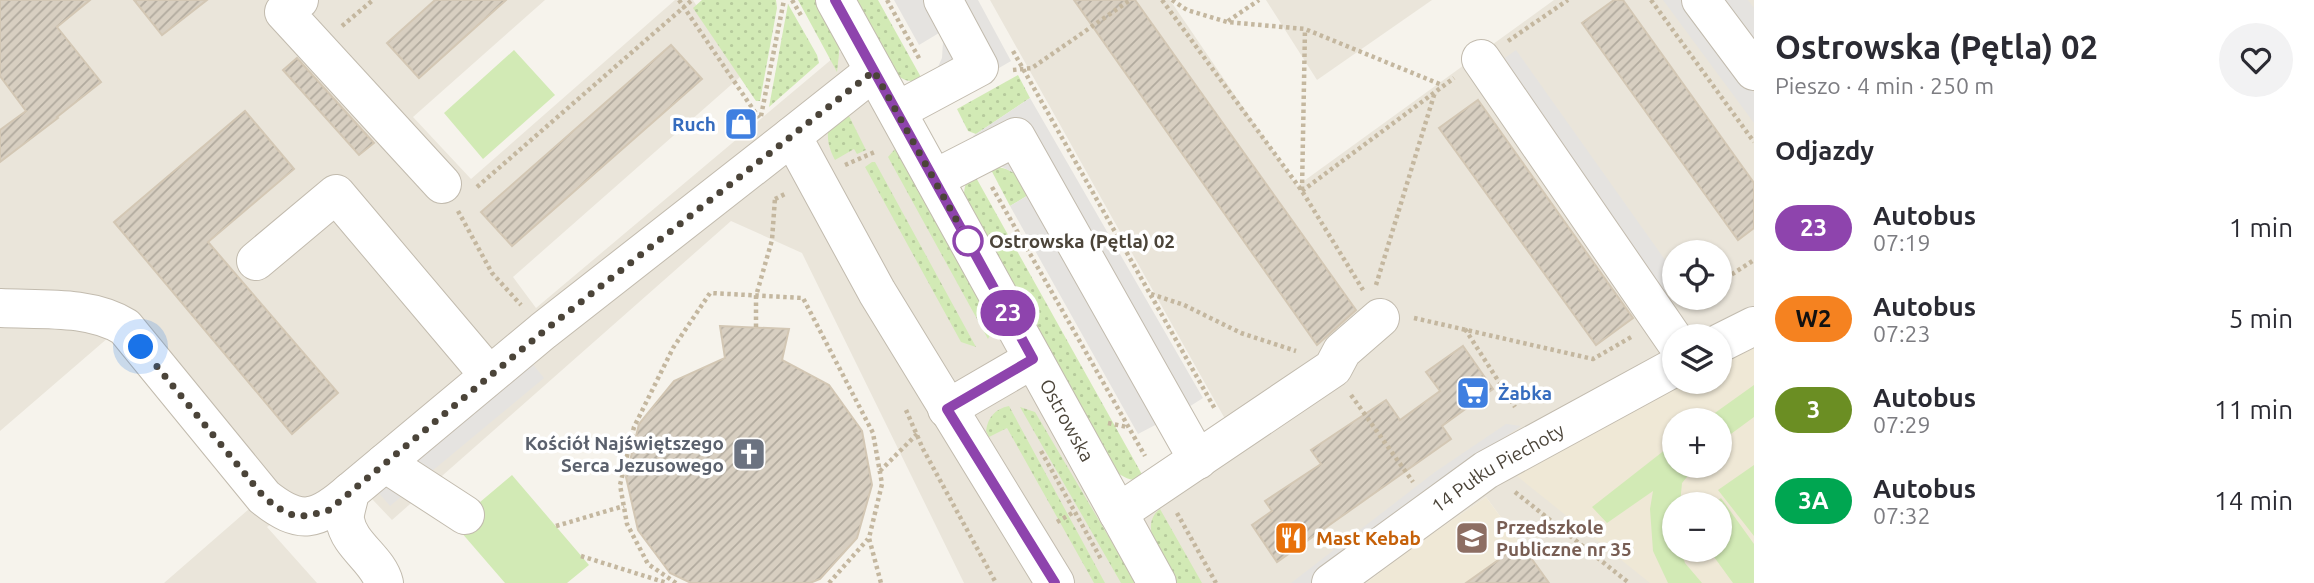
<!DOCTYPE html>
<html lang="pl">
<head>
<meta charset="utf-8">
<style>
  :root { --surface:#fff; --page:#f2f2f3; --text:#2b2b33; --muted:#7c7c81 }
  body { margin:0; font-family:Ubuntu,sans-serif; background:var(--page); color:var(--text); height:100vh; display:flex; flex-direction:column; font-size:26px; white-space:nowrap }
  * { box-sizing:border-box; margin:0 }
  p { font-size:23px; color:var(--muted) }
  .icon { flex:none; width:38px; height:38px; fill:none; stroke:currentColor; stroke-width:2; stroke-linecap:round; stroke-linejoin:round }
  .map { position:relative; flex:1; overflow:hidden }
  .side { display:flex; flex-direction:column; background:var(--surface); width:560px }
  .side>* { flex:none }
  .badge { padding:0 14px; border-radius:23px; font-size:24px; line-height:46px }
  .controls { position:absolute; left:1662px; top:240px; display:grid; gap:14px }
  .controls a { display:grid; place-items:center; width:70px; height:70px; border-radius:50%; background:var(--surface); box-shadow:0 2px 5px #0004; font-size:35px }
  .you { position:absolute; width:35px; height:35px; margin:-18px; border:5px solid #fff; border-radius:50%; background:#1a73e8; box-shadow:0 0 0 10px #1a73e833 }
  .map>.badge { position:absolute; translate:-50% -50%; box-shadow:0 0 0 4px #fff }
  h2 { padding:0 21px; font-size:26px; line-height:63px }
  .round { display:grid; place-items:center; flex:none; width:74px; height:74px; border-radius:37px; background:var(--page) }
  .overview { display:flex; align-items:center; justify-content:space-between; height:119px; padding:0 21px }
  h1 { font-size:33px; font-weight:600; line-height:52px }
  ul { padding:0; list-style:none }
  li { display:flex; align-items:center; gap:21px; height:91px; padding:0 21px }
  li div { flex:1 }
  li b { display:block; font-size:26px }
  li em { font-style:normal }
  li .badge { min-width:77px; font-weight:700; text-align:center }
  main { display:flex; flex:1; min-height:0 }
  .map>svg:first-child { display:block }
  .residential { fill:#eae5da; fill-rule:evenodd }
  .education { fill:#efe8d6; fill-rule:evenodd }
  .grass { fill:url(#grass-dots) }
  .green { fill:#d2eab5 }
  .parking { fill:#e5e3e0 }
  .building { fill:url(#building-hatch); stroke:#d3c7b4; stroke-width:2 }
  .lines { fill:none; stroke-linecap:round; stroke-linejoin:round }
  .minor-casing { stroke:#c2bbae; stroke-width:40 }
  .path { stroke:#c4b79f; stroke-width:4.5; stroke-dasharray:3.5 3.5; stroke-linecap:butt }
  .minor { stroke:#fff; stroke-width:38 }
  .line-casing { stroke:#fff; stroke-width:16 }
  .line { stroke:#8e44ad; stroke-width:10 }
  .walk { stroke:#4b4439; stroke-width:7; stroke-dasharray:0 12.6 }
  .stop-dot { fill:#fff; stroke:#8e44ad; stroke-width:3.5 }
  .labels { text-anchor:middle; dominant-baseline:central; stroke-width:7; stroke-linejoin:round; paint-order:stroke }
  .shop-label { font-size:19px; font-weight:bold; fill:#366cbe; stroke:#fff; text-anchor:end }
  .stop-label { font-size:19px; font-weight:bold; fill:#4b4439; stroke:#fff; text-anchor:start }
  .street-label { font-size:19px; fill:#4b4439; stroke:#fff }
  .worship-label { font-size:19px; font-weight:bold; fill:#5b616d; stroke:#fff; text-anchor:end }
  .education-label { font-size:19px; font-weight:bold; fill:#785e54; stroke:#fff; text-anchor:start }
  .food-label { font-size:19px; font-weight:bold; fill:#c56008; stroke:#fff; text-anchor:start }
</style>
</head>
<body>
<main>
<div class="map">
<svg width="1754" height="583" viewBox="0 0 1754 583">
  <defs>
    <pattern id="grass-dots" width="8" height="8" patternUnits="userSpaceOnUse" patternTransform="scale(1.75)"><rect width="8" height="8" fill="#d2eab5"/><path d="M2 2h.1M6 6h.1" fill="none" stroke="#b6ca9c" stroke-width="1.8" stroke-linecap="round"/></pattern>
    <pattern id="building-hatch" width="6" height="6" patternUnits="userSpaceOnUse" patternTransform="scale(1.75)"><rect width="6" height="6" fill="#d8cfc1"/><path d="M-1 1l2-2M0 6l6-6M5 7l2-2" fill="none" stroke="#b1aa9e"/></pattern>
  </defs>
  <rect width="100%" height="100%" fill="#f6f3ec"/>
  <!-- residential -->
  <path class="residential" d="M0,0H545L413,117L471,179L675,0H693L740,77L513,277L536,308L851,43L1120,534L1243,451L990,0H1170L1297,186L1554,0H1754V583H1549L1486,497L1417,544L1366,583H964L802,253L731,221L392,520L354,480L297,507L267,527L317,583H164L249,509L109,337L0,431ZM1675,252H1720V298H1675ZM1675,336H1720V382H1675ZM1675,420H1720V466H1675ZM1675,504H1720V550H1675Z
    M1266,0H1432L1317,80Z"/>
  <!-- education -->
  <path class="education" d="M1754,342V583H1650L1512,472L1681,382H1720V360ZM1675,420H1720V466H1675ZM1675,504H1720V550H1675Z
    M1486,497L1549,583H1366L1417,544Z"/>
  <!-- grass -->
  <path class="grass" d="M702,0H776L777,8L760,101H756L693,8Z
    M798,0H815L840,45L837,72Z
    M857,0H878L922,79C910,83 903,81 894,72Z
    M788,4L817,55L819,63L769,107Z
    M1018,75L1030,98L976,134L968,131L957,109Z
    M846,110L866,150L857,154L854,149L835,160C829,149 824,133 832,121C835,117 842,113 846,110Z
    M899,148L993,325L992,331L988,339L888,157L895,149Z
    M872,162H875L976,347L961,342L865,167Z
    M989,166C1014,168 1018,174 1030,194L1010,206Z
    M974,174L1144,478C1134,482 1127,479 1119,474L964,198C964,188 965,180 974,174Z
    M1009,406L1105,583H1094L1007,428L989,437L986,431C988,417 995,409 1009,406Z
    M1020,407L1035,412L1136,583H1121Z
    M1160,509L1202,583H1176C1166,566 1136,526 1160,509Z"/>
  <!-- green -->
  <path class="green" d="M514,50L555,95L483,159L444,113Z
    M1754,385V417L1720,442V420H1705Z
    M1675,442V466H1696L1682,483L1680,504H1675V550H1681L1685,563L1702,583H1668L1653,551L1650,509L1653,491L1607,523L1592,507Z
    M1754,465V536L1718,490Z
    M512,475L589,565L567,583H505L454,524Z
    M1721,498L1754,544V583H1733L1709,550H1720V504H1713Z"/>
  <!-- parking -->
  <path class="parking" d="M894,0H978L1011,61L951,96L937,69L942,58L943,42L939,33L919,45Z
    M1663,0H1685L1754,93V123Z
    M1724,0H1748L1754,8V42Z
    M1516,50L1675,274V285L1658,297L1494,66Z
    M1030,98L1203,398L1184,410L1138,434L1010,206L1030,194L1018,175L1002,167L989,166L973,136Z
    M531,362L544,378L390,506L377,491Z
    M1506,424L1521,426L1442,480L1410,509L1311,583H1291L1435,472Z"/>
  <!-- building -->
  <path class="building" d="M0,0H90L57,27L101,82L57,117L58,118L0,162V130L26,111L0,76Z
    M134,0H207L162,35Z
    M435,0H506L419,78L387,43Z
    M1074,0H1135L1356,310L1317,345Z
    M1614,0H1623L1754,183V228L1738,240L1582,23Z
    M671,45L702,79L512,246L481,212Z
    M297,58L374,143L359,155L283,70Z
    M1478,100L1633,318L1596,345L1439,128Z
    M245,111L294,169L208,242L338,393L292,434L114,222Z
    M720,326L789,329L782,360L829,385L862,431L872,485L857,538L820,579L810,583H691L670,573L638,530L626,477L639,424L674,381L725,358Z
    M1463,346L1493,389L1442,426L1451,439L1277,562L1252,525L1272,511L1265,501L1321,464L1311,450L1386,400L1400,420L1440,391L1426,372Z
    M1521,544L1549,583H1466Z"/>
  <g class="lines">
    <defs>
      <g id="minor">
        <path d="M299,0L284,12L442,184"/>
        <path id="s1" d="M835,0L1157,583"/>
        <path d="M1701,0L1754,71"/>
        <path d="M1481,59L1675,341"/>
        <path d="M874,71L792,136L877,292L1055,583"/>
        <path d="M897,111L979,67L943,0"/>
        <path d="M934,179L1016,137L1198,460"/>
        <path d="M256,261L336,194L489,375"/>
        <path d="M0,308C40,310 90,305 125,327L264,497C300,526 317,521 350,492"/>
        <path d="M1720,343L1754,326"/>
        <path d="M947,409L1033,359"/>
        <path d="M385,463L465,515"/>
        <path d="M1118,513L1333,368L1342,351L1380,318"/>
        <path d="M384,583C378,559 349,546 345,520C344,512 349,500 350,492L543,331L792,136"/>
        <path id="s2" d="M1331,583L1486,470L1675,367"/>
      </g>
    </defs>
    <!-- minor casing -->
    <use href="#minor" class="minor-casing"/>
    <!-- path -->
    <path class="path" d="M679,0L759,118
      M792,0L802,17
      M887,0L920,60
      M1162,0L1302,191L1363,290
      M1172,0L1187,10L1227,22L1305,29L1442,85
      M1651,0L1754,142
      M1228,21L1259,0
      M342,26L373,0
      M1508,41L1568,0
      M1013,51L1215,409
      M1013,70L1032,68L1130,0
      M761,116L784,0
      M845,165L877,151
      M477,187L692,0
      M992,187L1145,456
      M1302,190L1305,29
      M1302,191L1454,78
      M775,199L787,193
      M458,211L492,273L521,305
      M1720,282L1754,260
      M1376,285L1435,92
      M1151,294L1184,305L1241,333L1296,351
      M1414,318L1593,359L1633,336
      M756,327V296L772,240L775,198
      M1465,329L1515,407
      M1351,395L1413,482
      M906,410L923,449L996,583
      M1108,423L1127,427
      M1041,451L1101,559
      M880,471L917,434
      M1515,492L1629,583
      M1177,513L1216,583
      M1057,522L1074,512
      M556,526L624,506
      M581,556L667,583
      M676,583L648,564L627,524L620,485L634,427L673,348L710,293L803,298L873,433L882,484L869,538L881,583
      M829,583L868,539"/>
    <!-- minor -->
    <use href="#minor" class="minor"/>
  </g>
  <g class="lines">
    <defs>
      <path id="line" d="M835,0L1033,359L947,409L1055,583"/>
    </defs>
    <!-- line casing -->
    <use href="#line" class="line-casing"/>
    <!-- line -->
    <use href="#line" class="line"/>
    <!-- walk -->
    <path class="walk" d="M141,347L264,497C290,518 297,520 329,510L544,331L874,71L968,241"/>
  </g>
  <!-- icons -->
  <defs>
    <symbol id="shop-square" viewBox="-11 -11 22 22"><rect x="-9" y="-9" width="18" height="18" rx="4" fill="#3f7fe0" stroke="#fff"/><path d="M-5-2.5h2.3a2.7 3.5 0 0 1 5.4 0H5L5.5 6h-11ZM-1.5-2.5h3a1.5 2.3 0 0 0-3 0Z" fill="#fff"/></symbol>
    <symbol id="supermarket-square" viewBox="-11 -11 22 22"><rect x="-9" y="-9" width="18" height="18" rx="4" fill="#3f7fe0" stroke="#fff"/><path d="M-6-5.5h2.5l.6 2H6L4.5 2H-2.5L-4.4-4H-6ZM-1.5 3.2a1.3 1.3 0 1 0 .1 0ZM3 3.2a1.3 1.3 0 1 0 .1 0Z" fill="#fff"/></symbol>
    <symbol id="church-square" viewBox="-11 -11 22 22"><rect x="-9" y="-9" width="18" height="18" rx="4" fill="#6b7280" stroke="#fff"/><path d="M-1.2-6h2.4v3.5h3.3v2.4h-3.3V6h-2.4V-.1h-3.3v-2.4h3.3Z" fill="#fff"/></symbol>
    <symbol id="restaurant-square" viewBox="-11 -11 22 22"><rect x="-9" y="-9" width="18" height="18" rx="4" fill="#e8710a" stroke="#fff"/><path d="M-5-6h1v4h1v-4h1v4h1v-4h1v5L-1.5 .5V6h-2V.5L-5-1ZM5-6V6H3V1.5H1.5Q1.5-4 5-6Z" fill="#fff"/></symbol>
    <symbol id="school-square" viewBox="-11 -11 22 22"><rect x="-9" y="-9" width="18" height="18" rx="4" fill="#8d6e63" stroke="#fff"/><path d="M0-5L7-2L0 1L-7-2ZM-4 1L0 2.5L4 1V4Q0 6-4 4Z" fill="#fff"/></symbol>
  </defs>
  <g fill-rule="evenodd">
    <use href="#shop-square" x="722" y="105" width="38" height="38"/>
    <use href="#supermarket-square" x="1454" y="374" width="38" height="38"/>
    <use href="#church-square" x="730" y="435" width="38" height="38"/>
    <use href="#restaurant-square" x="1272" y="519" width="38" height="38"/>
    <use href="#school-square" x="1453" y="519" width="38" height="38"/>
  </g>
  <!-- markers -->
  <circle class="stop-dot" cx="968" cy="241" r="14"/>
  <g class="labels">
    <!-- shop labels -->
    <g class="shop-label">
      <text x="716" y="124">Ruch</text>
      <text x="1498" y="393" text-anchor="start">Żabka</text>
    </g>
    <!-- stop labels -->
    <g class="stop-label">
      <text x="989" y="241">Ostrowska (Pętla) 02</text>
    </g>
    <!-- street labels -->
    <g class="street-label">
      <text stroke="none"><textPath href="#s1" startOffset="480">Ostrowska</textPath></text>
      <text stroke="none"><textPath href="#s2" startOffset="203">14 Pułku Piechoty</textPath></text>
    </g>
    <!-- worship labels -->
    <g class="worship-label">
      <text x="724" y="443">Kościół Najświętszego<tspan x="724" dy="22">Serca Jezusowego</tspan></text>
    </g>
    <!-- education labels -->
    <g class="education-label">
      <text x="1496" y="527">Przedszkole<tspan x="1496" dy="22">Publiczne nr 35</tspan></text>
    </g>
    <!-- food labels -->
    <g class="food-label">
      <text x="1316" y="538">Mast Kebab</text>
    </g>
  </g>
</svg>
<div class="controls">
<a><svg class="icon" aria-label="locate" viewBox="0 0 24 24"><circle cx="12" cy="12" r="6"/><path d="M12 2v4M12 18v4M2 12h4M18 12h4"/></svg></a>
<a><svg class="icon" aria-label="layers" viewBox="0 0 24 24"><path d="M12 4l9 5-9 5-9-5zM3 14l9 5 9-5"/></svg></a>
<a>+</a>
<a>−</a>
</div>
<div class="you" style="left:141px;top:347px"></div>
<b class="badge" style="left:1008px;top:313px;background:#8e44ad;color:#fff">23</b>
</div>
<section class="side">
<div class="overview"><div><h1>Ostrowska (Pętla) 02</h1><p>Pieszo · 4 min · 250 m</p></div><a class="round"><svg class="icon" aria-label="heart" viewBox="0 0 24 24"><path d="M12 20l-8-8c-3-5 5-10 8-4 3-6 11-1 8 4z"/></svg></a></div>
<h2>Odjazdy</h2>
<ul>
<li><span class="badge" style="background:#8e44ad;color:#fff">23</span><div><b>Autobus</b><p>07:19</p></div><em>1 min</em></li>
<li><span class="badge" style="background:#f58220;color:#111">W2</span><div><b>Autobus</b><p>07:23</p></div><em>5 min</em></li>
<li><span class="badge" style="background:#6b8e23;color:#fff">3</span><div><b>Autobus</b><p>07:29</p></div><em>11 min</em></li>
<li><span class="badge" style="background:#00a651;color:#fff">3A</span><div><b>Autobus</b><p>07:32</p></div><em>14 min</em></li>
</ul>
</section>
</main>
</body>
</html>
